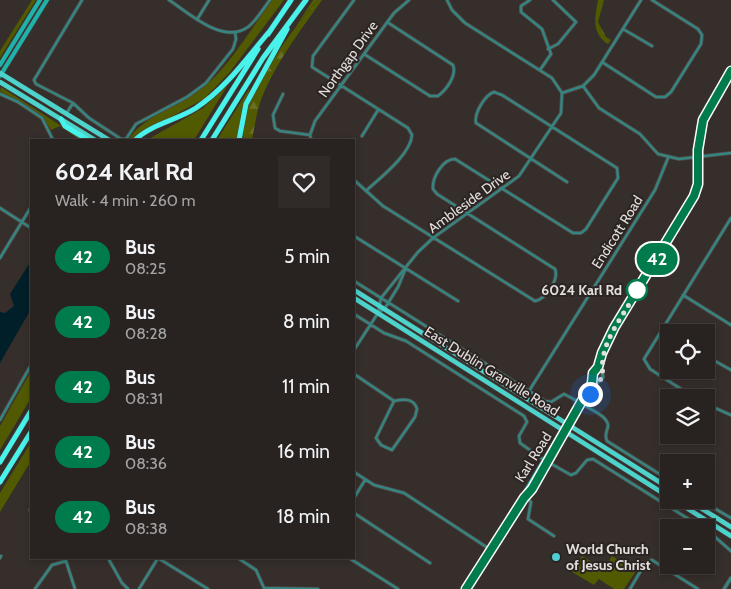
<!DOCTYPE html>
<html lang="en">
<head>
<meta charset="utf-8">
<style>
  :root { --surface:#282220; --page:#302a29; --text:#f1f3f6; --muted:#a5a4a5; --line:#443f3e }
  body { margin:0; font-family:Cabin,sans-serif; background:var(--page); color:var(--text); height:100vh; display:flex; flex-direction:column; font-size:19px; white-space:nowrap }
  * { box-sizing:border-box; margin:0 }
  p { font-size:16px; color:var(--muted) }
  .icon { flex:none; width:28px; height:28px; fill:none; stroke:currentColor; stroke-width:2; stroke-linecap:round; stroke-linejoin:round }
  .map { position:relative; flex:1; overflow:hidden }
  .drawer { position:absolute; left:30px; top:139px; width:325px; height:420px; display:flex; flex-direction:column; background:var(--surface); border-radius:0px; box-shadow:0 2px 8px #0003,0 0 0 1px var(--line) }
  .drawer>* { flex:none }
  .badge { padding:0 10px; border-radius:16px; font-size:18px; line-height:32px }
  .controls { position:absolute; left:660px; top:324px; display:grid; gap:10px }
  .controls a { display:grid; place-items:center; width:55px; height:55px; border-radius:0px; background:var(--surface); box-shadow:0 2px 8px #0003,0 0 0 1px var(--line); font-size:25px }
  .you { position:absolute; width:25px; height:25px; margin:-12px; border:4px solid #fff; border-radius:50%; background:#1a73e8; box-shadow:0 0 0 8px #1a73e833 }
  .map>.badge { position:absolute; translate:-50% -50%; box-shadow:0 0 0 2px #fff }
  .round { display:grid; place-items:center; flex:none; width:52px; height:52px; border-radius:0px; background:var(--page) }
  .headline { display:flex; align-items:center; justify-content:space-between; height:85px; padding:0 25px }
  h1 { font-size:24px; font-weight:700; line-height:38px }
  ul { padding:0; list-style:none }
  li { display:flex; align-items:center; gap:15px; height:65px; padding:0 25px }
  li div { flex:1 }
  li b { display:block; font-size:19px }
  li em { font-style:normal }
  li .badge { min-width:55px; font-weight:700; text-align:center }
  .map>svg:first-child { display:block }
  .grass { fill:#515a01 }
  .forest { fill:url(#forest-firs) }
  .park { fill:url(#park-tufts) }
  .water { fill:#001f28 }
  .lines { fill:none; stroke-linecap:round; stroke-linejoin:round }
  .minor-casing { stroke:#514a47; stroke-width:4 }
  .tertiary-casing { stroke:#514a47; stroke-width:4.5 }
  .secondary-casing { stroke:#514a47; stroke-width:5 }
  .primary-casing { stroke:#514a47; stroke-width:5.5 }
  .motorway-casing { stroke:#514a47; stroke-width:6 }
  .minor { stroke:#368480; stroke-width:2.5 }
  .tertiary { stroke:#368480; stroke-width:3 }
  .secondary { stroke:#1cb3ad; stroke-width:4 }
  .primary { stroke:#4cd3cc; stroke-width:4.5 }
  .motorway { stroke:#48f3eb; stroke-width:5 }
  .line-casing { stroke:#fff; stroke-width:11 }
  .line { stroke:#007b4b; stroke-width:8 }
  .walk { stroke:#e3dfdd; stroke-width:5; stroke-dasharray:0 9 }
  .stop-dot { fill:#fff; stroke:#007b4b; stroke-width:2.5 }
  .poi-dot { fill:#51ccd2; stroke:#2b2422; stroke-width:2 }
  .labels { text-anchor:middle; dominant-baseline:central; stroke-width:4; stroke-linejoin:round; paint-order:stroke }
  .street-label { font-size:14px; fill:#e3dfdd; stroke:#2b2422 }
  .stop-label { font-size:14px; font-weight:bold; fill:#e3dfdd; stroke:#2b2422; text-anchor:end }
  .poi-label { font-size:14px; font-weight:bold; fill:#e3dfdd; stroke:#2b2422; text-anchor:start }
</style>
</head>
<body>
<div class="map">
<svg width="731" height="589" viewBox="0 0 731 589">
  <defs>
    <pattern id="forest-firs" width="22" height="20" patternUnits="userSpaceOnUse" patternTransform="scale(1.25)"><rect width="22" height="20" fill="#515a01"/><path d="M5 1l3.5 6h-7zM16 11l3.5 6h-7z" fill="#6a7126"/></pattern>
    <pattern id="park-tufts" width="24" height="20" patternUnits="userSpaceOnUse" patternTransform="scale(1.25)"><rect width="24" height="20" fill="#515a01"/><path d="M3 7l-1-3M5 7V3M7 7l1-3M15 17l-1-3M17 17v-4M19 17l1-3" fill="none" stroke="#6a7126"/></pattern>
  </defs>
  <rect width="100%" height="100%" fill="#352e2b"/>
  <!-- grass -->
  <path class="grass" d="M32,0H36L0,58V51Z
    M272,0H284L230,72L204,99L128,140C145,114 182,105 206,85C228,67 254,25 272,0Z
    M313,0H319C292,26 266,69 252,104C248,114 246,134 242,140L248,107L253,92Z
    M228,85L194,140H147L203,108Z
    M1,87L83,140H80L60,126L51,130L42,116L0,92Z
    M250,87L238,140H217Z
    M31,371V398L0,450V426Z
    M31,442V461L0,512V493Z
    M582,556L604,569L612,556L636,571L624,589H614L599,579L594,585L572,572Z"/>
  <!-- forest -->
  <path class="forest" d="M319,0H322C300,31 271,69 259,106C256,117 254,129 252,140H243C245,127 246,114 251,102C261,75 298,20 319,0Z"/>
  <!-- park -->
  <path class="park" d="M598,0H604L598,22L606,37L611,40L608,44C591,33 595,17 598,0Z"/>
  <!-- water -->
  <path class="water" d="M31,261V309L0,363V312L5,313L14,306L10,294Z"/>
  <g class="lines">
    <defs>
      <path id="minor" d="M82,0L34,80L36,84L73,103L89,118L121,139H126L136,124L187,97L206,83L233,49L236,39L235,32
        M169,0C189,13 223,45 248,27C257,20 263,9 270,0
        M354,0L313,56L312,67L408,128L412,135C411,154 380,178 367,190
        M530,0L521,6V12L542,29L551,54L540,70
        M198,18L209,0
        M623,29L652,46
        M548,49L558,44L576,22L553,0
        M364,54L430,96H438C446,90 457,76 453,65L387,22
        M602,62L656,97H665L671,92L701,44L702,35L698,29L652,0
        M583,86L599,108L640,134L658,154L679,159L731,153
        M562,93L583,86L594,75L641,0
        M0,94L18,102L42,118L53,140
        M283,94L273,115L275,128L280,131L310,135
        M66,114L73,103
        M310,135L315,121L394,13L409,0
        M310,135L311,140
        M362,136L378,110
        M354,180L383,206L535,301C546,299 559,280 555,269L437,194L433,189C432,177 443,159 455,159L573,233H581L586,229L618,178L617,168L502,95L494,92C485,95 474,113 476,123L567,182
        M0,208L31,228
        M354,236L458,301
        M0,258L31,207
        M354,281L545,401L551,402L564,394L581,403
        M683,295L731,325
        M378,313L381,298L418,252L433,238L519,176L561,113L562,93L552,78L465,23L452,10L447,0
        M354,314L384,333L406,341L524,416L527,422L519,436L520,443L544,460
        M662,328L669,332
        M354,350L378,313L385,308L398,287L405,270
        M706,356L731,370
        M354,374L394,401L376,438L381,445L392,450L415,417L417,409C414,398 404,399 394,401
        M529,391L655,190L668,158
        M695,398L650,369L644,359L731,218
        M706,404L731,415
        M584,405C591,410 608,416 608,426C607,432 604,435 607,441L669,480
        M0,420L31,365
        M548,462L571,475L576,473L587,460L593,459L703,528
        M354,472L374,485L404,493L491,550
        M524,497L531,502L528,519L554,536
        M354,498L365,480
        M700,500L731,518
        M30,510L31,508
        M354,513L430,563
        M706,529L731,551
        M0,558L1,556
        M65,558L75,589
        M108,558L122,583L128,589
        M238,558L256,570L264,588
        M349,558L398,589
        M264,588L318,589
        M35,589L52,565L66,561
        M139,589L158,558L208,589
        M630,589L646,562L652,560L698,589"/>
      <path id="tertiary" d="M572,421L571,418L592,383L593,373L599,367L602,353L614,328L694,196C701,174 695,152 700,130C705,108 720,89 731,71
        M570,425L575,420L595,385L603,377L601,367L604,352
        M724,589L731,578"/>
      <path id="secondary" d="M0,65L40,0
        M0,76L47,0
        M524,497L532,489L565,432
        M466,589L524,497L525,492L559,435L570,425"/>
      <path id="primary" d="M0,73L109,140
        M0,82L95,140
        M354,290L669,488
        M354,298L669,497
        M674,500L731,536
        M688,500L731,527"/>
      <path id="motorway" d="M268,34L291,0
        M61,119L65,126L88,140
        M135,140C152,124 177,120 196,108C226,88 246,59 269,32
        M201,140L258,49
        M212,140L263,58L306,0
        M239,140L246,104L287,29
        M0,462L31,411
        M0,482L31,432"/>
    </defs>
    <!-- minor casing -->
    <use href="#minor" class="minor-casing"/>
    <!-- tertiary casing -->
    <use href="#tertiary" class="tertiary-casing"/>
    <!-- secondary casing -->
    <use href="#secondary" class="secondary-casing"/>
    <!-- primary casing -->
    <use href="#primary" class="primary-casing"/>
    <!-- motorway casing -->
    <use href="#motorway" class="motorway-casing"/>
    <!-- minor -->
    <use href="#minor" class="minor"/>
    <!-- tertiary -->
    <use href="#tertiary" class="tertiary"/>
    <!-- secondary -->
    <use href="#secondary" class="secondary"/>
    <!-- primary -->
    <use href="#primary" class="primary"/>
    <!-- motorway -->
    <use href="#motorway" class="motorway"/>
  </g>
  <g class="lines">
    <defs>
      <path id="line" d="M466,589L524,498L532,489L592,383L593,373L598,367L602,353L614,328L694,196L698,184V150L703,120L731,71"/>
    </defs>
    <!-- line casing -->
    <use href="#line" class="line-casing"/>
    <!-- line -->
    <use href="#line" class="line"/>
    <!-- walk -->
    <path class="walk" d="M590,394L603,376C598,342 623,319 637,290"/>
  </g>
  <!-- markers -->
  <circle class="stop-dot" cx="637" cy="290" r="10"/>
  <circle class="poi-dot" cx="556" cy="557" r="5"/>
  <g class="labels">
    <!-- street labels -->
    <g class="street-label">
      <text transform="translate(348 59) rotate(-54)">Northgap Drive</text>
      <text transform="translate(469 201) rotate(-36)">Ambleside Drive</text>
      <text transform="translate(617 232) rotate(-58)">Endicott Road</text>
      <text transform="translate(492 371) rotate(32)">East Dublin Granville Road</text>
      <text transform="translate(533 457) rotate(-58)">Karl Road</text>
    </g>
    <!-- stop labels -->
    <g class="stop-label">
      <text x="622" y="290">6024 Karl Rd</text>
    </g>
    <!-- poi labels -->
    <g class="poi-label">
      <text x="566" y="549">World Church<tspan x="566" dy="16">of Jesus Christ</tspan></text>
    </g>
  </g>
</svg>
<div class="controls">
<a><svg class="icon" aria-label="locate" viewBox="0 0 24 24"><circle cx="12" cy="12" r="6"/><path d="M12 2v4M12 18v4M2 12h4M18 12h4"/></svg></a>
<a><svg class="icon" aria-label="layers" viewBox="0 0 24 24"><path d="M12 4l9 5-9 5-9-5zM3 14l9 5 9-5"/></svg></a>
<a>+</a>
<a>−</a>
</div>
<div class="you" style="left:590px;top:394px"></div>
<b class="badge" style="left:657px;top:259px;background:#007b4b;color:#fff">42</b>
<section class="drawer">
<div class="headline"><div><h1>6024 Karl Rd</h1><p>Walk · 4 min · 260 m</p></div><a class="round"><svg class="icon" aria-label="heart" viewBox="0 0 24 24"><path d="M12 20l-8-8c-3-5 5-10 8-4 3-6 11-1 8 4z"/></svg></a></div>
<ul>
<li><span class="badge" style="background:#007b4b;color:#fff">42</span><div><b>Bus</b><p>08:25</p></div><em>5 min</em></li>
<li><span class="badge" style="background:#007b4b;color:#fff">42</span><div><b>Bus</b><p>08:28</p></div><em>8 min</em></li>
<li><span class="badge" style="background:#007b4b;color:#fff">42</span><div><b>Bus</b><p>08:31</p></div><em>11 min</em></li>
<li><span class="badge" style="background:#007b4b;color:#fff">42</span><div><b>Bus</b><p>08:36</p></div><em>16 min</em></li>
<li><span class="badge" style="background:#007b4b;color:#fff">42</span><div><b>Bus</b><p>08:38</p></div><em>18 min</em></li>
</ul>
</section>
</div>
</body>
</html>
